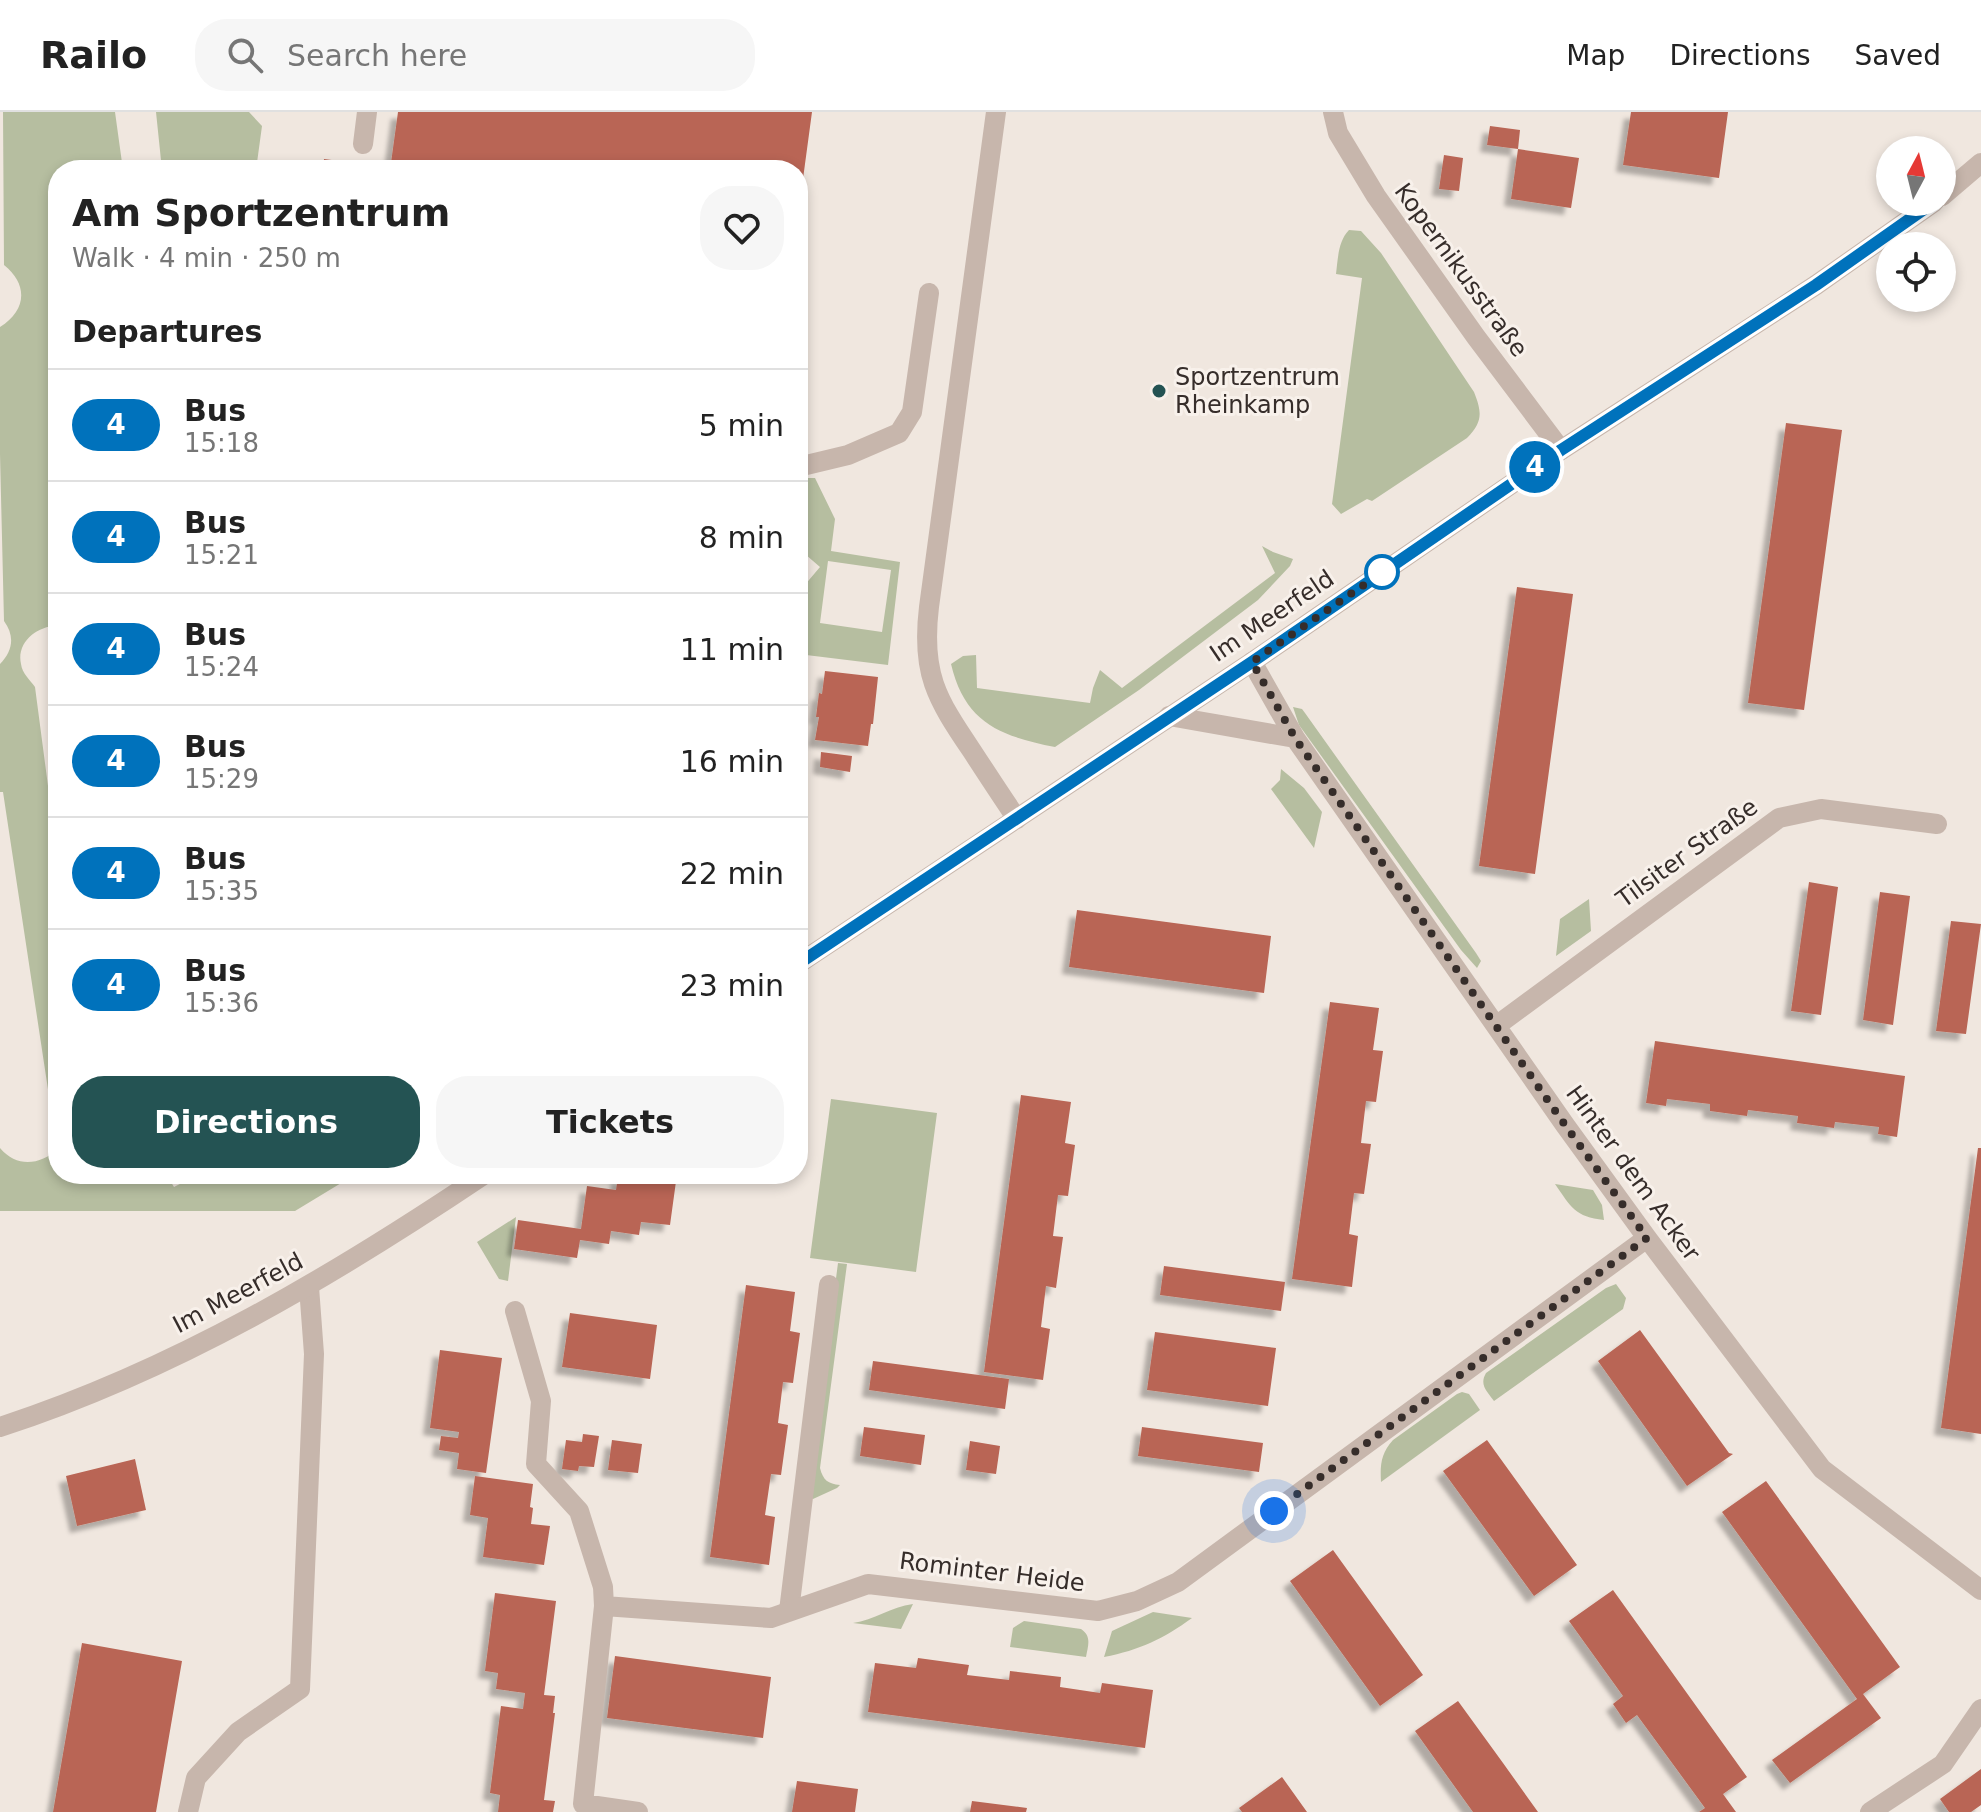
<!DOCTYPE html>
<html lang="en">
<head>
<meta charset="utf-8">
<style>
  :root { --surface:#fff; --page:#f6f6f6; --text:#222; --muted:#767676; --line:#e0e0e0; --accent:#245353 }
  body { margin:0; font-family:"DejaVu Sans",sans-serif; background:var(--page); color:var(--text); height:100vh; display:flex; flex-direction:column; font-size:30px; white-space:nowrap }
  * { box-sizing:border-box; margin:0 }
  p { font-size:26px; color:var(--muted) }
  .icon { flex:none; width:44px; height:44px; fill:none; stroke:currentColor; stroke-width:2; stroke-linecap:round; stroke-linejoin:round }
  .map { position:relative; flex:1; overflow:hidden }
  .side { position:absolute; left:48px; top:48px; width:760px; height:1024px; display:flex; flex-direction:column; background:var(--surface); border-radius:32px; box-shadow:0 4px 12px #0003 }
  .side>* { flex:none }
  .badge { padding:0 16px; border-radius:26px; font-size:28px; line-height:52px }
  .needle { width:52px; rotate:7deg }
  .fabs { position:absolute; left:1876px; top:24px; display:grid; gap:16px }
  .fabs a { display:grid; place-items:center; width:80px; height:80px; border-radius:50%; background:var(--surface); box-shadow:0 4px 12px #0003; font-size:40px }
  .you { position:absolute; width:40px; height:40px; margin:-20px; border:6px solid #fff; border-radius:50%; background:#1a73e8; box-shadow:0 0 0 12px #1a73e833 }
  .map>.badge { position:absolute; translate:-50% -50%; box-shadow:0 0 0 4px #fff }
  h2 { padding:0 24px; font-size:30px; line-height:72px }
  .round { display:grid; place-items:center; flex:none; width:84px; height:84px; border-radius:32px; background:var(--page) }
  .summary { display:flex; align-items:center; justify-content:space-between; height:136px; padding:0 24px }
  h1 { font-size:38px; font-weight:700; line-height:60px }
  .primary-button { display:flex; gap:16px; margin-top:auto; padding:16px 24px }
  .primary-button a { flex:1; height:92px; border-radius:32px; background:var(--accent); color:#fff; font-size:32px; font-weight:700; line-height:92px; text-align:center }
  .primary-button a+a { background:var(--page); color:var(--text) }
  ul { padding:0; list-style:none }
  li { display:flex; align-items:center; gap:24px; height:112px; padding:0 24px; border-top:2px solid var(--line) }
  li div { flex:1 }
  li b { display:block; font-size:30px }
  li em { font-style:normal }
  li .badge { min-width:88px; font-weight:700; text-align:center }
  header { display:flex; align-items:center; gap:48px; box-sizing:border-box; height:112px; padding:0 40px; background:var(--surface); border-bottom:2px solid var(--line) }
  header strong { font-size:38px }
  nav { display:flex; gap:44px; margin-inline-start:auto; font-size:28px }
  .search { width:560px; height:72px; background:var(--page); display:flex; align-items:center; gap:20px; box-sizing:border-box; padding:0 28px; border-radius:32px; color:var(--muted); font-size:30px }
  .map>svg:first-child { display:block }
  .green { fill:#b6bea0; fill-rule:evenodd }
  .building { fill:#b96554; filter:url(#shadow) }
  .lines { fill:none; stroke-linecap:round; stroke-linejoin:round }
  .service { stroke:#c7b6ac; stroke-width:20 }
  .minor { stroke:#c7b6ac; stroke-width:20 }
  .tertiary { stroke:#c7b6ac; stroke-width:20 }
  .line-casing { stroke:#fff; stroke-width:18 }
  .line { stroke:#0072bc; stroke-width:12 }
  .walk { stroke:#362d2a; stroke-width:8; stroke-dasharray:0 14.4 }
  .poi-dot { fill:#245353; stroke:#f8f1eb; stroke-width:3 }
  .stop-dot { fill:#fff; stroke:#0072bc; stroke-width:4 }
  .labels { text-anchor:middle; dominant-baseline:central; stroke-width:6; stroke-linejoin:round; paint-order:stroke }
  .street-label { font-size:24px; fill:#362d2a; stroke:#f8f1eb }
  .poi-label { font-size:24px; fill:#362d2a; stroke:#f8f1eb; text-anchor:start }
</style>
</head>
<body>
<header>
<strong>Railo</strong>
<div class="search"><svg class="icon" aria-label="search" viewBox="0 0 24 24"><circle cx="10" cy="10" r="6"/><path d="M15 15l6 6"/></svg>Search here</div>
<nav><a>Map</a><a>Directions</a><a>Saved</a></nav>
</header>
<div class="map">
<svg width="1981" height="1700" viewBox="0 0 1981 1700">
  <defs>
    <filter id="shadow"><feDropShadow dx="-7" dy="7" stdDeviation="2" flood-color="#0004"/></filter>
  </defs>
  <rect width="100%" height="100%" fill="#f0e7df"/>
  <!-- green -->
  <path class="green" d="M3,0H115L123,58H58V514C38,513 16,530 21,552C22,561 30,568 35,575L58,750V992L49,984L3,680H0V552C13,539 15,524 4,509L0,342V215C26,199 29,173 4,153Z
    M156,0H249L262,14L256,58H162Z
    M1349,118L1361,119L1381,141L1474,280C1482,300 1483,310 1467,326L1372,389L1367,387L1341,402L1332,392L1362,166L1336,162C1338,147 1338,129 1349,118Z
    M798,366H815L835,407L831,439L900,450L888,553L798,542V481L820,455L798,436ZM828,449L891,458L882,520L820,511Z
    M1262,434L1273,440L1293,447L1290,454L1258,488L1139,578L1055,635C1000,624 965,611 951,552L963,544L976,543L977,576L1090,591L1093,576L1100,558L1122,576L1275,461Z
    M1293,595L1302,597L1305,601L1476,841L1481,849L1477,856L1461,838L1299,613Z
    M798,630L806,632L804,664L808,784L798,791Z
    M1281,657L1304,676L1322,700L1314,736L1271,677L1280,668Z
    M1589,787L1591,819L1556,844L1560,807Z
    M831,987L937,1001L916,1160L810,1146Z
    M0,1036C17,1056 40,1053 58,1037V1062H166L174,1075L199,1062H356L295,1099H0Z
    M1555,1072L1593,1078L1602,1093L1604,1108C1575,1105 1571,1095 1555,1072Z
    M516,1105L508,1169L499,1167L477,1130Z
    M838,1151L847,1152L820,1356C823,1368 828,1372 840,1373L837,1376L813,1387L808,1383Z
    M1616,1172L1626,1186L1623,1197L1494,1289C1487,1279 1479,1273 1486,1261L1606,1176Z
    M1462,1280L1469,1282L1480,1298L1381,1370C1380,1353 1381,1341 1393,1328L1457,1282Z
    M913,1492L901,1517L853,1511C874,1508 891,1495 913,1492Z
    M1153,1500L1192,1506C1163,1527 1140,1538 1104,1545L1112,1519Z
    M1024,1509L1081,1517C1092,1524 1088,1534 1086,1545L1010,1535L1013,1516Z"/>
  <!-- building -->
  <path class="building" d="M398,0H812L800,89H798V58H323L324,47L391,56L390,58Z
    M1631,0H1728L1719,66L1623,53Z
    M1490,14L1520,18L1518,37L1487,33Z
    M1518,37L1579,46L1571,96L1511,87Z
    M1444,43L1463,46L1459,79L1439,77Z
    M1786,311L1842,318L1804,598L1748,591Z
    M1517,475L1573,482L1535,762L1479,754Z
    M825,559L878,565L873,612H871L868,634L815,628L819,605H816L819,581L822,582Z
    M821,640L852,644L850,660L820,655Z
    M1809,770L1838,775L1821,903L1791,899Z
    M1880,780L1910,784L1893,913L1863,908Z
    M1077,798L1271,824L1264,881L1069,855Z
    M1951,809L1981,812L1966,922L1936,919Z
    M1330,890L1379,896L1373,938L1383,939L1376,990L1366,989L1361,1031L1371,1032L1364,1082L1354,1081L1349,1122L1358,1124L1352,1175L1292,1167Z
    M1655,929L1905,964L1897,1025L1878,1022L1879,1015L1835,1010L1834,1016L1797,1011L1798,1004L1748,998L1747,1004L1710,999V992L1667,987L1666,994L1646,991Z
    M1021,983L1071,990L1065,1031L1075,1033L1068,1084L1058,1083L1053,1124L1063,1125L1056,1176L1046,1174L1041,1215L1050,1217L1043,1268L984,1260Z
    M1978,1036H1981V1322L1941,1316Z
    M648,1062H677L670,1113L641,1110L639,1123L611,1119L609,1132L580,1128L577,1146L514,1137L518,1108L581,1117L587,1074L616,1078L618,1064L647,1069Z
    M1164,1154L1285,1170L1281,1199L1160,1183Z
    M746,1173L795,1180L790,1219L800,1221L793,1271L783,1270L778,1311L788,1313L781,1363L771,1362L765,1403L775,1405L769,1453L710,1445Z
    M570,1201L657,1213L650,1267L562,1255Z
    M1640,1218L1729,1341L1733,1342L1687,1374L1598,1249Z
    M1155,1220L1276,1236L1268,1294L1147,1278Z
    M440,1238L502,1246L486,1361L457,1357L459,1341L439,1338L441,1324L458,1326L459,1320L430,1316Z
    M873,1249L1009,1267L1005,1297L869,1278Z
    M864,1315L925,1323L921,1353L860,1344Z
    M1142,1315L1263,1331L1259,1360L1138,1344Z
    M583,1322L599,1324L594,1355L579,1354L578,1359L562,1357L566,1328L582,1330Z
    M612,1328L642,1332L638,1361L608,1358Z
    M1487,1328L1577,1453L1534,1484L1443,1359Z
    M970,1329L1000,1334L996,1362L966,1358Z
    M135,1347L146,1398L77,1414L66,1364Z
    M475,1364L533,1372L530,1395L533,1396L531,1412L550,1414L544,1453L483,1445L488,1406L470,1403Z
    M1766,1369L1900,1555L1863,1582L1881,1606L1790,1671L1772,1648L1857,1587L1722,1400Z
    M1333,1438L1423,1563L1380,1594L1290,1469Z
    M1613,1478L1747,1665L1723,1682L1736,1700H1699L1705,1696L1637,1603L1626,1611L1613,1592L1623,1584L1569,1509Z
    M495,1481L556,1489L544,1583L555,1584L553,1601H555L544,1688L555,1689L553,1700H498L500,1683L490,1681L501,1594L523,1597L525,1581L496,1577L498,1561L485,1559Z
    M82,1531L182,1549L156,1700H53Z
    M615,1544L771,1565L763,1626L607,1606Z
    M918,1546L969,1553L967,1563L1009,1568L1010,1559L1061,1565L1060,1575L1100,1581L1102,1571L1153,1578L1145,1636L868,1600L875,1551L916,1556Z
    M1458,1589L1503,1651L1538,1700H1473L1460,1682L1415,1619Z
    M1981,1657V1693L1971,1700H1949L1940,1687Z
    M1282,1665L1307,1700H1242L1239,1696Z
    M797,1669L858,1677L855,1700H792Z
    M972,1689L1027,1696L1026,1700H970Z"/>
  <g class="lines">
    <!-- service -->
    <path class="service" d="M363,32L367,0
      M798,355L848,343L899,321L912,300L929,181
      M789,1499L829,1173
      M188,1700L196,1666L238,1620L300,1577L314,1242L309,1175"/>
    <!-- minor -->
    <path class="minor" d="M996,0L929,495C921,561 936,586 972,639C987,662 1002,685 1017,707
      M1333,0L1338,21L1376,84L1476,225L1561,338
      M1252,550L1295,626L1565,1013L1647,1126L1822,1357L1981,1478
      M1169,604L1295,626
      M1496,914L1779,706L1821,697L1937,712
      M515,1199L541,1289L536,1352L579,1399L603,1475L604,1494L583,1692L638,1700
      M604,1494L771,1506L868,1472L1098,1499L1137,1489L1178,1470L1647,1126
      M1870,1700L1943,1652L1981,1597"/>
    <!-- tertiary -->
    <path class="tertiary" d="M1942,84L1981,51
      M798,852L1252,550L1561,338L1816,173L1934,90
      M0,1315C175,1258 333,1164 485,1062"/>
  </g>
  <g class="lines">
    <defs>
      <path id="line" d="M798,852L1252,550L1561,338L1816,173L1934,90"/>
    </defs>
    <!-- line casing -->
    <use href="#line" class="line-casing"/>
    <!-- line -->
    <use href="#line" class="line"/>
    <!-- walk -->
    <path class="walk" d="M1274,1399L1647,1126L1565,1013L1295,626L1252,550L1384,459L1382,460"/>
  </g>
  <!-- markers -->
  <circle class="poi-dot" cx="1159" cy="279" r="8"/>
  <circle class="stop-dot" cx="1382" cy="460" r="16"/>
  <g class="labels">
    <!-- street labels -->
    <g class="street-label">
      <text transform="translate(1461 158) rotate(54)">Kopernikusstraße</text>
      <text transform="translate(1272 504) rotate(-34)">Im Meerfeld</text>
      <text transform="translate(1687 741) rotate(-36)">Tilsiter Straße</text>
      <text transform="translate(1633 1061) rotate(54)">Hinter dem Acker</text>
      <text transform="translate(238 1181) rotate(-28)">Im Meerfeld</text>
      <text transform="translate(992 1460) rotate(7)">Rominter Heide</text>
    </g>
    <!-- poi labels -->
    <g class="poi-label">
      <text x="1175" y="265">Sportzentrum<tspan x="1175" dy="28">Rheinkamp</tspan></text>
    </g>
  </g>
</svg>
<div class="fabs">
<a><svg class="needle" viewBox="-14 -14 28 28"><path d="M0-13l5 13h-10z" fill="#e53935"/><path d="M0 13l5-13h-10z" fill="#767676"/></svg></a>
<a><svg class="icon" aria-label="locate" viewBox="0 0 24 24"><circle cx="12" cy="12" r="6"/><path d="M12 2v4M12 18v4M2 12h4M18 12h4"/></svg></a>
</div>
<div class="you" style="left:1274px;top:1399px"></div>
<b class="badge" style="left:1535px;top:355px;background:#0072bc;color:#fff">4</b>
<section class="side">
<div class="summary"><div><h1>Am Sportzentrum</h1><p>Walk · 4 min · 250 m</p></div><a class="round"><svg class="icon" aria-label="heart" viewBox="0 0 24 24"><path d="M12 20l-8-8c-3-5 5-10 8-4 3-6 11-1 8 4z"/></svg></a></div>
<h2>Departures</h2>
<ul>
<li><span class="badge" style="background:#0072bc;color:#fff">4</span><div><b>Bus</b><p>15:18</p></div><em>5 min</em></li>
<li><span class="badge" style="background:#0072bc;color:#fff">4</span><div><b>Bus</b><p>15:21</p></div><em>8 min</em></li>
<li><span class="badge" style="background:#0072bc;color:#fff">4</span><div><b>Bus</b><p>15:24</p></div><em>11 min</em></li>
<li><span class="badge" style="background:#0072bc;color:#fff">4</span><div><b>Bus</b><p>15:29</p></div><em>16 min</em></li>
<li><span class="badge" style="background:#0072bc;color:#fff">4</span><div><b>Bus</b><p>15:35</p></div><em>22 min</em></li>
<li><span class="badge" style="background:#0072bc;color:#fff">4</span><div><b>Bus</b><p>15:36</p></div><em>23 min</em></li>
</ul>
<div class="primary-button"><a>Directions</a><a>Tickets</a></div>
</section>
</div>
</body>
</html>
